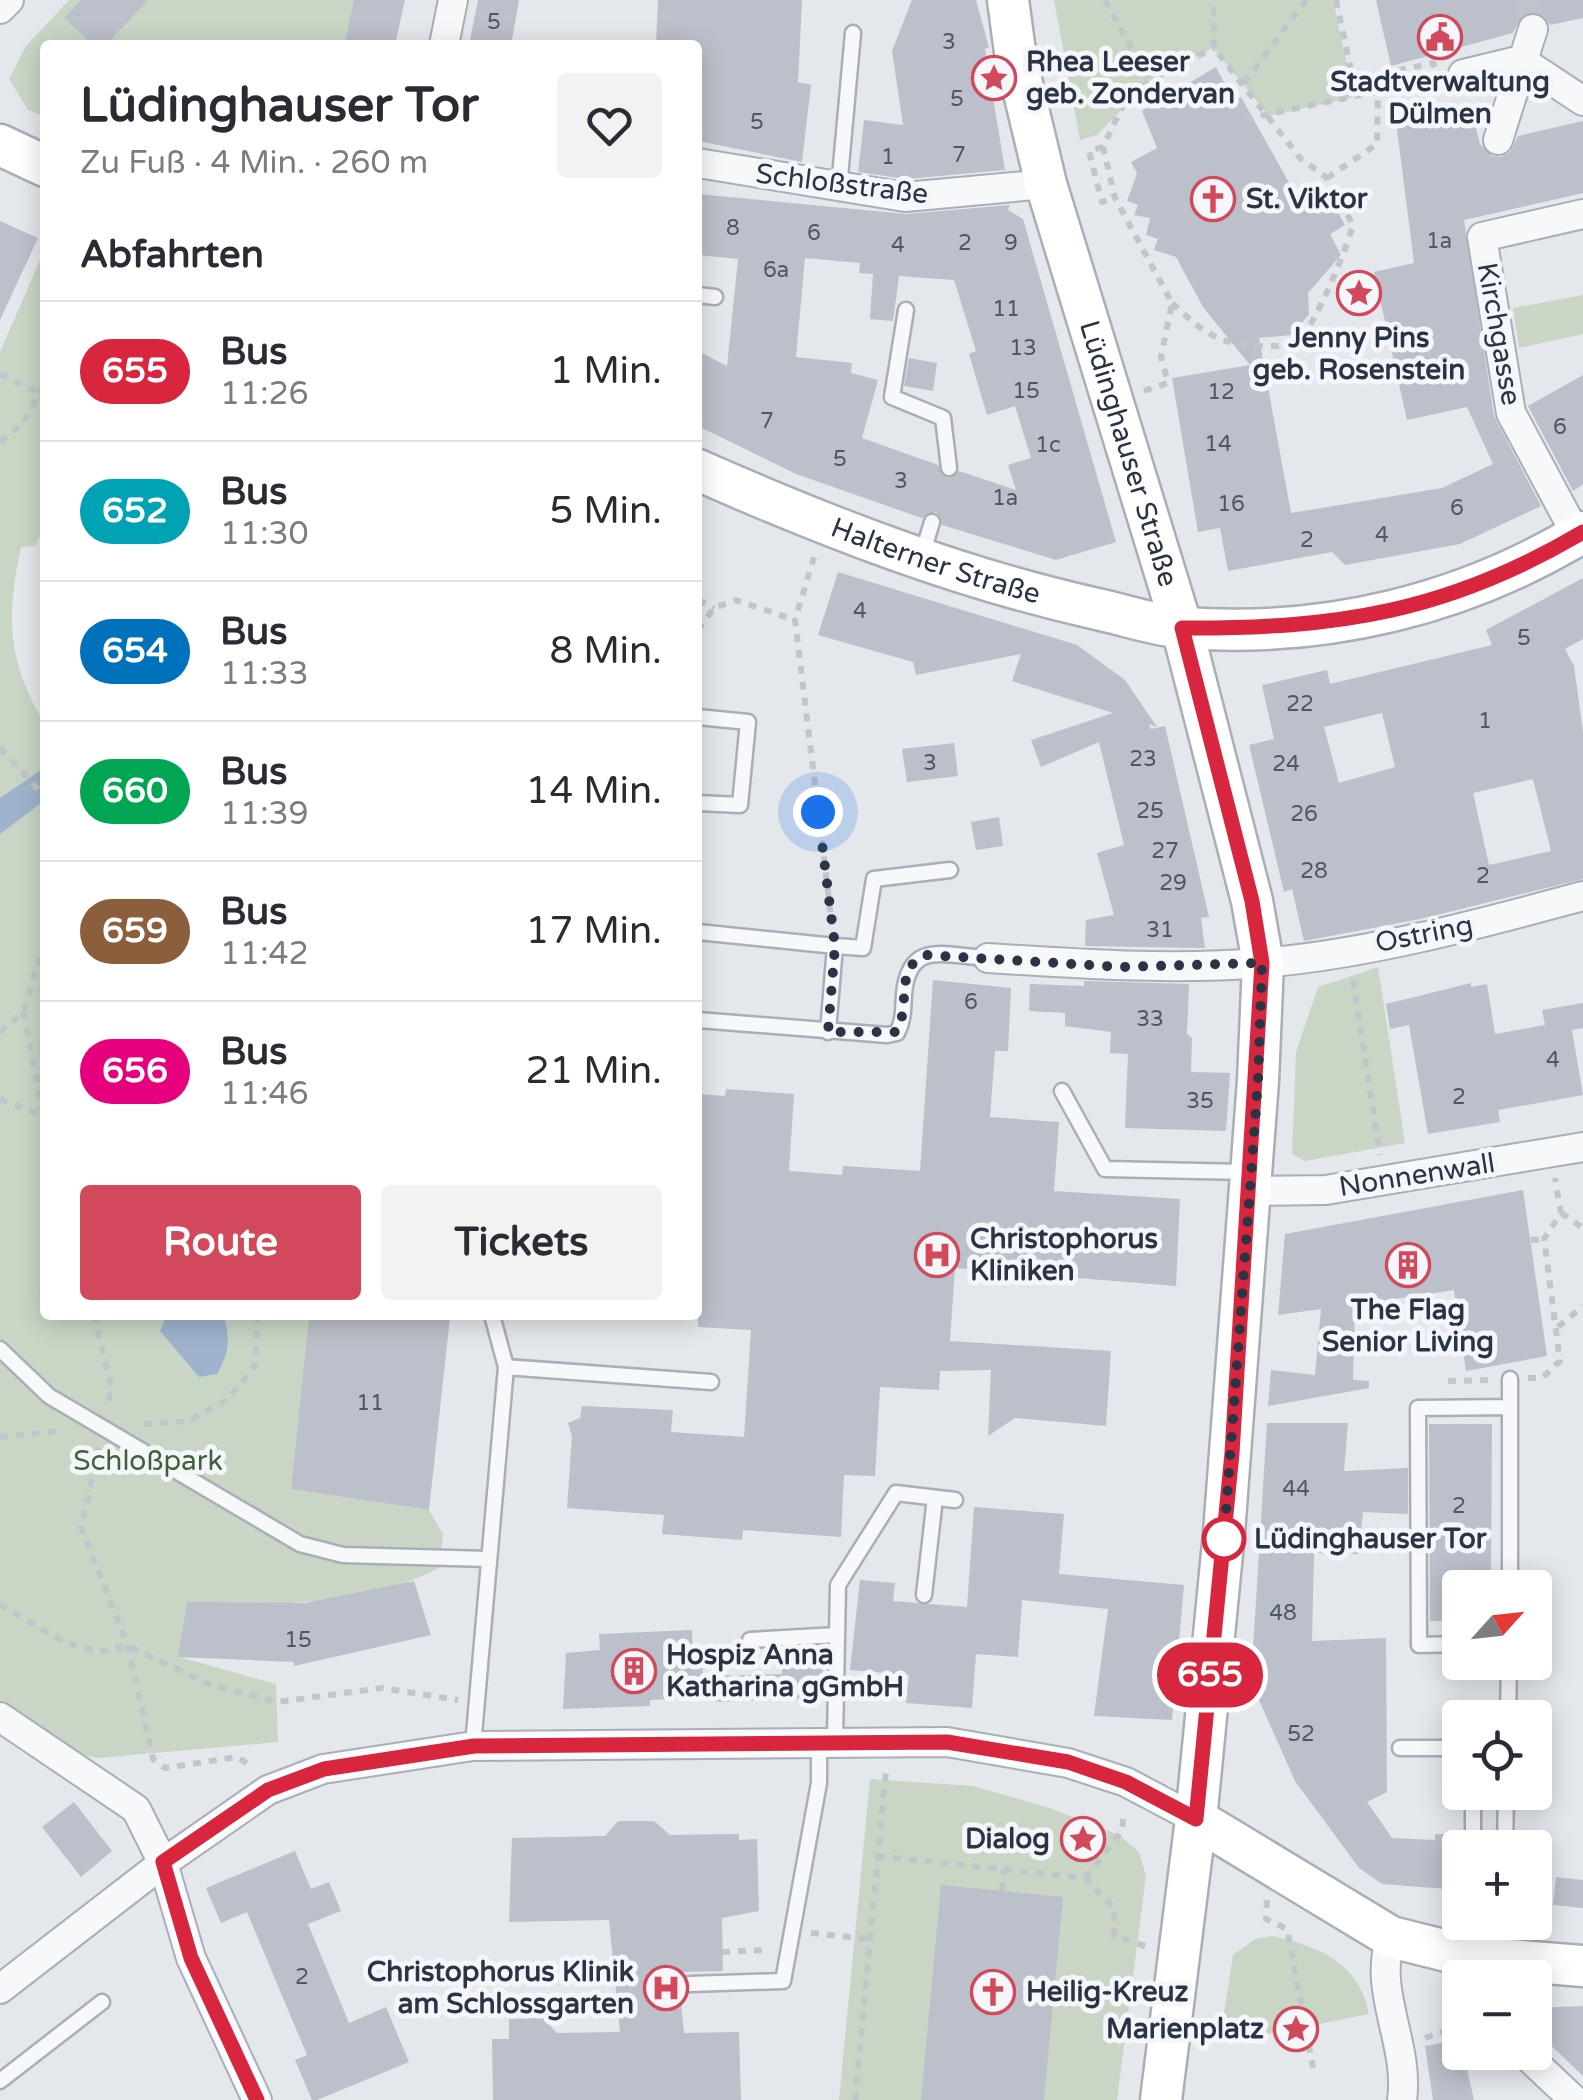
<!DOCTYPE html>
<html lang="de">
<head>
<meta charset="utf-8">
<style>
  :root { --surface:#fff; --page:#f2f2f3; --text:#2b2b33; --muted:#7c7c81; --line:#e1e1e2; --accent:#d1495b }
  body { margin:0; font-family:"Varela Round",sans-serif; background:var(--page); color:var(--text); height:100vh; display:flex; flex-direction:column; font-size:38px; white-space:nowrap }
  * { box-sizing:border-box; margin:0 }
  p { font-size:32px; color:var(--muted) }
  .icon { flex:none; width:55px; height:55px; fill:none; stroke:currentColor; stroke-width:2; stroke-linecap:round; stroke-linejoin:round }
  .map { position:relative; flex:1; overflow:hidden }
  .drawer { position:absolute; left:40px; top:40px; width:662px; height:1280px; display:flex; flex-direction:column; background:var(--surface); border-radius:10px; box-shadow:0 5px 25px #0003 }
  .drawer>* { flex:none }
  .badge { padding:0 20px; border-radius:32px; font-size:35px; line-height:65px }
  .needle { width:65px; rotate:63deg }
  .tools { position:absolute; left:1442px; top:1570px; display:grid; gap:20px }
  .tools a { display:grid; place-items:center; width:110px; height:110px; border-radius:10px; background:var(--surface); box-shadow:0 5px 25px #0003; font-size:50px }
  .you { position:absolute; width:50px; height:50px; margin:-25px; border:8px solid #fff; border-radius:50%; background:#1a73e8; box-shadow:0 0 0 15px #1a73e833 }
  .map>.badge { position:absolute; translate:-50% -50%; box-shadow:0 0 0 5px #fff }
  h2 { padding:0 40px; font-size:38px; line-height:90px }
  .round { display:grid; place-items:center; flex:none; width:105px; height:105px; border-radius:10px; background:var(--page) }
  .head { display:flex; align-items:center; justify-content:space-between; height:170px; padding:0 40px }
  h1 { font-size:48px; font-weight:700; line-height:75px }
  .cta { display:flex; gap:20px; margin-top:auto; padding:20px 40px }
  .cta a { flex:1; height:115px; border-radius:10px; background:var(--accent); color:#fff; font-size:40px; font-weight:700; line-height:115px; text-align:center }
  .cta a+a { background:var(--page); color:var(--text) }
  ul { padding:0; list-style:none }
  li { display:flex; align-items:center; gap:30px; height:140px; padding:0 40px; border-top:2px solid var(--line) }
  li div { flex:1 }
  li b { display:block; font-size:38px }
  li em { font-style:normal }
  li .badge { min-width:110px; font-weight:700; text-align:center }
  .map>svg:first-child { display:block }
  .green { fill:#c9d6c5 }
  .water { fill:#9fb4cc }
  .building { fill:#bbc0ca; fill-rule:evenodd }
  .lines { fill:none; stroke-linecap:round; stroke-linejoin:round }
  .street-tunnel { stroke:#bfc3cb; stroke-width:28; stroke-dasharray:28 14; stroke-linecap:butt }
  .lane-casing { stroke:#a9aeb7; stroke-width:19 }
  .street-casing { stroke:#a9aeb7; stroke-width:32 }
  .secondary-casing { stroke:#a9aeb7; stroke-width:45 }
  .path { stroke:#c2c5cb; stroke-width:6; stroke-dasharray:8 8; stroke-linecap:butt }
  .lane { stroke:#f7f8fa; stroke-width:14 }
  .street { stroke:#f7f8fa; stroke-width:28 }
  .secondary { stroke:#fff; stroke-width:40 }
  .line-casing { stroke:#fff; stroke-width:22 }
  .line { stroke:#d7263d; stroke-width:15 }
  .walk { stroke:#2b3445; stroke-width:10; stroke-dasharray:0 18 }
  .stop-dot { fill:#fff; stroke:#d7263d; stroke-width:5 }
  .labels { text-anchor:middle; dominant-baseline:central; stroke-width:10; stroke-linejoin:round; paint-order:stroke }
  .number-label { font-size:22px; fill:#4f5766 }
  .poi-label { font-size:28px; font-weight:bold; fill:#2b3445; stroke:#f4f6f9; text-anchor:start }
  .street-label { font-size:28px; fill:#2b3445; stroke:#f4f6f9 }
  .park-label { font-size:28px; fill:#3f6138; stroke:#f4f6f9 }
  .stop-label { font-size:28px; font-weight:bold; fill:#2b3445; stroke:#f4f6f9; text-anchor:start }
</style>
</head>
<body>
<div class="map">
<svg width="1583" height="2100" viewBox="0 0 1583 2100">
  <rect width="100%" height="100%" fill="#e4e7ec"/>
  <!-- green -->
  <path class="green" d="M69,0H355L344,45H45V117L28,110L9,79L26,46Z
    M1054,0H1333L1354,97L1269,116L1213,48L1149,81L1097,135L1080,140Z
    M45,249V525L35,546L21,547C6,616 7,662 45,724V1315H309L291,1489L429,1510L443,1534L439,1568C362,1607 271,1606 187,1602L179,1657L276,1684L278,1742L98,1758L72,1753L0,1701V352Z
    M1583,295V334L1519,348L1513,308Z
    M1378,967L1405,1143L1305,1161L1292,1154L1296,1052L1318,987Z
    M870,1779L973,1786L1050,1808L1119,1835L1139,1852L1146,1876L1117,2100H839Z
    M1272,1936C1320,1946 1360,1964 1369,2014L1219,2044L1233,1955L1255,1939Z"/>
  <!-- water -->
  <path class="water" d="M41,770L45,774V800L0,834V798Z
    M167,1315H223C231,1338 229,1353 217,1374L199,1377L160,1331Z"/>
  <!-- building -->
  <path class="building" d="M81,0H148L106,45H93L64,18Z
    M354,0H405L395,45H344Z
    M478,0H519L511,45H469Z
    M658,0H802L798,82L811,85L802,162L698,141V45H656Z
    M912,0H976L989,47L985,49L1005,170L906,179L858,172L864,120L903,125L892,51Z
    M1376,0H1583V18L1550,25L1539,13L1528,12L1521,17L1513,33L1391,66Z
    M1216,67L1234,101L1241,97L1301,204L1327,192L1345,225L1330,234L1341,255L1308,293L1309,314L1292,335L1259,338L1291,513L1442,488L1493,464L1467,407L1407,420L1374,272L1414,263L1396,121L1470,104L1480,144L1492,156L1501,157L1510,152L1518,136L1583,121V193L1464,220L1494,416L1541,506L1460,544L1345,565L1332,552L1228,571L1220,528L1198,532L1172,378L1250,365L1203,307L1176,257L1154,250L1158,239L1146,235L1150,218L1134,215L1138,205L1127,201L1137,173L1131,162L1157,148L1142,111Z
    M698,194L906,214L1010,205L1008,210L1023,219L1116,542L1056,560L942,525L936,512L922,518L796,474L698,426V351L727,366L738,259L698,255ZM805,258L860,263L859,273L873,274L870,319L893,321L899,276L954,280L976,351L969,354L987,415L1015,406L1031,458L1008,465L1016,490L959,471L946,478L938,465L862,438L878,380L851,373L852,363L796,357Z
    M0,221L38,238L0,320Z
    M909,358L937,363L933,391L904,386Z
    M1583,375V484L1573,491L1528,406Z
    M838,572L1077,645L1125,680L1157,727L1149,724L1151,729L1165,726L1209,917L1201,918L1205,948L1085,946L1086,920L1114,915L1097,853L1124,845L1099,742L1041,767L1031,740L1113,713L1012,681L1021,654L916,675L913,662L818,635Z
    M1583,578V639L1565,649L1574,666L1583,732V879L1420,919L1304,941L1292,889L1284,892L1249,745L1274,739L1262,685L1327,670L1330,684L1492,645L1486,630ZM1382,713L1395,767L1339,783L1324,727ZM1533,779L1551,851L1489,865L1473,793Z
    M954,743L958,776L907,782L902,749Z
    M999,817L1003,846L976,850L971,822Z
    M933,980L1011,988L1008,1051H995L990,1117L1059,1122L1054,1191L1180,1199L1176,1286L955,1268L950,1341L1111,1351L1106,1426L1015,1418L988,1436L991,1370L940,1371L939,1390L880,1387L875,1476L844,1475L841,1537L743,1530L742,1540L662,1534L664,1515L567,1508L572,1436L568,1423L580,1418L582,1406L673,1410L671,1432L744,1437L751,1330L698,1327V1094L725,1096L726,1089L794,1094L789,1171L842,1175L843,1166L920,1171Z
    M1084,981L1189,984L1187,1034L1192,1038L1191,1072L1230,1073L1226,1131L1125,1128L1128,1054L1110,1053L1111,1032L1065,1026V1013L1029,1011L1030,984L1084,986Z
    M1471,983V987L1487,984L1495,1034L1545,1025L1542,1010L1583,1003V1028L1572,1030L1583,1095L1498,1110L1500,1122L1428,1134L1409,1025L1390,1029L1386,1004Z
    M1523,1190L1547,1356L1466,1371L1454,1290L1355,1305L1353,1380L1369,1381V1388L1268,1406L1271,1370L1315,1375L1321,1309L1278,1315L1285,1234Z
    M309,1315L450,1317L429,1510L291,1489Z
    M1267,1423H1348L1344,1471L1408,1468V1514L1363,1512L1359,1554L1314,1553L1312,1641L1386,1638L1387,1792L1367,1802L1392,1838L1435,1840V1834H1462L1460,1890L1382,1884L1359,1868L1295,1781L1251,1682Z
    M1429,1424H1492L1491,1588H1460V1621H1430Z
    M974,1507L1064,1514L1059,1574L1184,1585L1172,1720L1094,1716L1108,1609L1022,1600L1018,1657L976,1654L972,1708L906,1703L909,1675L850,1670L860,1580L895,1583L893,1601L967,1607Z
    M414,1581L431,1635L294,1666V1662L178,1657L187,1602L305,1603Z
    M692,1630L693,1665H702L707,1697L650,1700V1706L563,1709L566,1653L600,1650L599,1634Z
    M822,1651L824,1698L715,1702L714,1676L782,1674V1652Z
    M74,1802L112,1851L81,1877L42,1827Z
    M618,1821H654L670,1835L739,1834V1840L757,1839L759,1911L722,1918L723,1971L682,1972L679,1983L684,2033L739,2032L741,2100H493L492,2039H509V2019L543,2018L557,2033L620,2032L609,1920L509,1922L512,1838L605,1836Z
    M295,1851L311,1889L329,1882L341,1911L308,1924L349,2023L386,2007L409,2062L317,2100H312L295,2060L307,2055L247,1912L221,1923L206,1888Z
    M1556,1877L1583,1880V1908L1553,1905Z
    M941,1885L1063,1897L1044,2100H921Z
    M1583,2006V2076L1535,2030V2008Z
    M1460,2039L1474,2100H1433L1425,2046Z"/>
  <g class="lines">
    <!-- street-tunnel -->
    <path class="street-tunnel" d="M1526,0L1533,29"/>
    <defs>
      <path id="lane" d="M839,188L853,33
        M698,295L715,297
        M906,310L892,397L943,418L949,468
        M922,555L932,522
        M698,717L748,722L740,805L698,803
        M698,932L835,946L828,1032
        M835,946L863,948L874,879L950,870
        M698,1020L887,1035L897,1033C904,1020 903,1008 904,994C909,939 945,956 988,958
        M1062,1091L1105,1169L1246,1172
        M0,1349L49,1396L300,1544L343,1555L488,1559
        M506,1367L711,1382
        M1510,1588V1379
        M924,1595L935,1498
        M750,1640L837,1635
        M1460,1644L1419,1645L1418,1408L1510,1407
        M1508,1718L1509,1662
        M835,1740L838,1585L896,1493L955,1500
        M473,1746L506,1367L492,1315
        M1400,1748H1460
        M1473,1848V1792
        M1505,1848L1506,1792
        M1471,1951L1472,1922
        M1502,1957L1503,1922
        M690,1984L783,1981L819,1783V1741
        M0,2081L102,2002"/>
      <path id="street" d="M0,9L9,0
        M444,45L453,0
        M1463,74L1521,60L1583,101
        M1498,140L1533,29
        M698,163L905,197L1046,184
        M1577,536L1511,413L1482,237L1583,214
        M988,958C1079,964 1171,970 1262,963C1370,954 1479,924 1583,896
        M1250,1191L1326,1190L1583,1147
        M0,1717L136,1809L163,1863L191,1958L257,2100
        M1391,1937C1372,1991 1410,2044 1402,2100
        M0,1989L163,1863L268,1790L323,1769L473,1746L947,1742L1068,1763L1126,1782L1196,1819
        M1523,2052L1574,2100"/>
      <g id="secondary">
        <path id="s1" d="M1008,0L1016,59L1046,184L1182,628L1252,901L1263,963L1258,1081L1224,1533L1196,1819L1161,2100"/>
        <path d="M0,145L45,166"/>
        <path id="s2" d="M698,470C827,527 958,578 1097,609C1125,615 1156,626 1185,628C1325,638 1463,605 1583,532"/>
        <path d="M1196,1819L1391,1937L1471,1957L1583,1966"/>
      </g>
    </defs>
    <!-- lane casing -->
    <use href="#lane" class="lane-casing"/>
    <!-- street casing -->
    <use href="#street" class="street-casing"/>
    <!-- secondary casing -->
    <use href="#secondary" class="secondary-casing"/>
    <!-- path -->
    <path class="path" d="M1105,0L1159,100
      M1336,0L1353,80L1433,63L1435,68
      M1244,83L1306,0
      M1245,119L1438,79
      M1103,147L1089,151L1102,202L1115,198
      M1327,178L1377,144L1378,92
      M1172,303C1203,332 1218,345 1261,346C1274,346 1287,347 1299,339C1315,327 1347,247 1353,225L1327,178L1300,158L1214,48L1213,0
      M0,374L39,393
      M1144,391L1168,383L1161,357L1172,303L1115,198L1103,147L1123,105L1149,81L1214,48
      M0,442L23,423L45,383
      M814,557L795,620L832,925
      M698,600L714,608
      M698,630L714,608L736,600L795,620
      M0,748L45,797
      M1353,980L1380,1155
      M23,1012L44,1116
      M0,1032L23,1012L45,941
      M0,1099L44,1116L45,1121
      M1561,1213L1583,1228
      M1531,1240L1544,1239
      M94,1315L111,1386L108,1406
      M1558,1327L1583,1306
      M1528,1378H1542L1560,1361L1544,1239L1561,1213L1555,1178
      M1448,1381L1491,1380
      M144,1424L188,1421L227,1400L255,1366L258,1315
      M0,1437L62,1431
      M99,1448L81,1527L128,1646L153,1759L165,1768L237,1757L253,1767
      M0,1604L65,1643L99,1652L128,1646L211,1685L277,1702L382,1688L458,1700
      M877,1856L1085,1878L1115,1909L1114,1936L1148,1947
      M1085,1878L1122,1831L1124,1812
      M1002,1891L1004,1869
      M1267,1900L1266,1919L1287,1929L1313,2068
      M811,1933L869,1939
      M722,1952L767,1950
      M1425,2038L1460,2026
      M855,2100L886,1771"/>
    <!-- lane -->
    <use href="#lane" class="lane"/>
    <!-- street -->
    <use href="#street" class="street"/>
    <!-- secondary -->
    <use href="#secondary" class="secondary"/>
  </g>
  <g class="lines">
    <defs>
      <path id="line" d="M257,2100L191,1958L163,1862L268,1790L324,1769L474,1746L947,1742L1068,1762L1126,1782L1196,1819L1232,1453L1262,963L1252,901L1182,628C1337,629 1448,612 1583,532"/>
    </defs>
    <!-- line casing -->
    <use href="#line" class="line-casing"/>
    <!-- line -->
    <use href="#line" class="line"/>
    <!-- walk -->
    <path class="walk" d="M818,812L835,946L828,1032H896C912,1007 893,967 926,955L1121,967L1262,963L1258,1081L1224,1539"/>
  </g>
  <!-- icons -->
  <defs>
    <symbol id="civic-ring" viewBox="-11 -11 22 22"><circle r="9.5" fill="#f4f6f9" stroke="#d1495b" stroke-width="1.5"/><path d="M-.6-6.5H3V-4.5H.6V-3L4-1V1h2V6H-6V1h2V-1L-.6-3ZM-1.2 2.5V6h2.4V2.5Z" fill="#d1495b"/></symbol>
    <symbol id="sight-ring" viewBox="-11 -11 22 22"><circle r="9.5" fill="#f4f6f9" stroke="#d1495b" stroke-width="1.5"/><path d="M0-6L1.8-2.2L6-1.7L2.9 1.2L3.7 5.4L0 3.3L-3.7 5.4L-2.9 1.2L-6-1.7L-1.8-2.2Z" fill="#d1495b"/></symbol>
    <symbol id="church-ring" viewBox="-11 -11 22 22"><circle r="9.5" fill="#f4f6f9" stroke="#d1495b" stroke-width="1.5"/><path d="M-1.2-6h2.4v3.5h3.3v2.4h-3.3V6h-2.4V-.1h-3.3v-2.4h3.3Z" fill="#d1495b"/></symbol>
    <symbol id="hospital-ring" viewBox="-11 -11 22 22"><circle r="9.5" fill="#f4f6f9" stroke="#d1495b" stroke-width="1.5"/><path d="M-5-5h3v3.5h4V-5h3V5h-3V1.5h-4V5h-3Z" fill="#d1495b"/></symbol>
    <symbol id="building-ring" viewBox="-11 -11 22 22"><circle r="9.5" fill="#f4f6f9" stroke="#d1495b" stroke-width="1.5"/><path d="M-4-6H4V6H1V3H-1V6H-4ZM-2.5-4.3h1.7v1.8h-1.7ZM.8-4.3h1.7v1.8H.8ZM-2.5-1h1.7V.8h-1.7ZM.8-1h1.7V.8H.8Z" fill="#d1495b"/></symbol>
  </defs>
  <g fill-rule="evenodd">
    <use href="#civic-ring" x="1415" y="12" width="50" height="50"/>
    <use href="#sight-ring" x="969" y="53" width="50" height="50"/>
    <use href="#church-ring" x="1188" y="174" width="50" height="50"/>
    <use href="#sight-ring" x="1334" y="268" width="50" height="50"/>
    <use href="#hospital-ring" x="912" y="1230" width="50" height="50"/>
    <use href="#building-ring" x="1383" y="1240" width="50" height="50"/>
    <use href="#building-ring" x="609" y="1646" width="50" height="50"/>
    <use href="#sight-ring" x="1058" y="1814" width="50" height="50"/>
    <use href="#hospital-ring" x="641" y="1963" width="50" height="50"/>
    <use href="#church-ring" x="968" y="1967" width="50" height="50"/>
    <use href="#sight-ring" x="1271" y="2004" width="50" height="50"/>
  </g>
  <!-- markers -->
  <circle class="stop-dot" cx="1224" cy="1539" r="20"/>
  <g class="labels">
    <!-- number labels -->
    <g class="number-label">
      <text x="494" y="22">5</text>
      <text x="949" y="42">3</text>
      <text x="957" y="99">5</text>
      <text x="757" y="122">5</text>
      <text x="959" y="155">7</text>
      <text x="888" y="157">1</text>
      <text x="733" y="228">8</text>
      <text x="814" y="233">6</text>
      <text x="1439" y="241">1a</text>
      <text x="965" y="243">2</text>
      <text x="1011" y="243">9</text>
      <text x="898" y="245">4</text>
      <text x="776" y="270">6a</text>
      <text x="1006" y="309">11</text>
      <text x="1023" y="348">13</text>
      <text x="1026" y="391">15</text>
      <text x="1221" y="392">12</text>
      <text x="767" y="421">7</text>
      <text x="1560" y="427">6</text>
      <text x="1218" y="444">14</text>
      <text x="1048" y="445">1c</text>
      <text x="840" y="459">5</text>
      <text x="901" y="481">3</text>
      <text x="1005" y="498">1a</text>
      <text x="1231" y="504">16</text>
      <text x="1457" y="508">6</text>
      <text x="1382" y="535">4</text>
      <text x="1307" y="540">2</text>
      <text x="860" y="611">4</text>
      <text x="1524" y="638">5</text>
      <text x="1300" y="704">22</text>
      <text x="1485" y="721">1</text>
      <text x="1143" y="759">23</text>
      <text x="930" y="763">3</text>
      <text x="1286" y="764">24</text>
      <text x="1150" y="811">25</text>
      <text x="1304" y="814">26</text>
      <text x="1165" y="851">27</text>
      <text x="1314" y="871">28</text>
      <text x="1483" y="876">2</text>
      <text x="1173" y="883">29</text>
      <text x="1160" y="930">31</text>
      <text x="971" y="1002">6</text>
      <text x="1150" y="1019">33</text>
      <text x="1553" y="1060">4</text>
      <text x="1459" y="1097">2</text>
      <text x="1200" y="1101">35</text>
      <text x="370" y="1403">11</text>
      <text x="1296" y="1489">44</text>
      <text x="1459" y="1506">2</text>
      <text x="1283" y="1613">48</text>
      <text x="298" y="1640">15</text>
      <text x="1301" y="1734">52</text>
      <text x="302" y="1977">2</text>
    </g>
    <!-- poi labels -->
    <g class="poi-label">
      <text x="1026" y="62">Rhea Leeser<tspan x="1026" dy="32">geb. Zondervan</tspan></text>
      <text x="1440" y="82" text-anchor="middle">Stadtverwaltung<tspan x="1440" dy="32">Dülmen</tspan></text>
      <text x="1246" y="199">St. Viktor</text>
      <text x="1359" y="338" text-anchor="middle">Jenny Pins<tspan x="1359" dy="32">geb. Rosenstein</tspan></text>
      <text x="970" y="1239">Christophorus<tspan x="970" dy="32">Kliniken</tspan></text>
      <text x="1408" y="1310" text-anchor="middle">The Flag<tspan x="1408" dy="32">Senior Living</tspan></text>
      <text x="666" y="1655">Hospiz Anna<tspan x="666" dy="32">Katharina gGmbH</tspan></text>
      <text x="1050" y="1839" text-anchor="end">Dialog</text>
      <text x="634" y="1972" text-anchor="end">Christophorus Klinik<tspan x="634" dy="32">am Schlossgarten</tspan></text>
      <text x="1026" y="1992">Heilig-Kreuz</text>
      <text x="1264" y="2029" text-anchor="end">Marienplatz</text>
    </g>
    <!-- street labels -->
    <g class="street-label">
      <text transform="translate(842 184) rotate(7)">Schloßstraße</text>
      <text transform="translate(1499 334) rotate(80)">Kirchgasse</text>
      <text stroke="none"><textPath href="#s1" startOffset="470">Lüdinghauser Straße</textPath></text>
      <text stroke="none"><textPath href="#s2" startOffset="255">Halterner Straße</textPath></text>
      <text transform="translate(1424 934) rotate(-11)">Ostring</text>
      <text transform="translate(1417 1175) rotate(-9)">Nonnenwall</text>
    </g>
    <!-- park labels -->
    <g class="park-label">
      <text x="148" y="1461">Schloßpark</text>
    </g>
    <!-- stop labels -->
    <g class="stop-label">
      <text x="1254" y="1539">Lüdinghauser Tor</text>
    </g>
  </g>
</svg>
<div class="tools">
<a><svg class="needle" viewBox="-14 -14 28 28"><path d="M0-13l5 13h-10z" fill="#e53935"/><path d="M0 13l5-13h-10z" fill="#7c7c81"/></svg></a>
<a><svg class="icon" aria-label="locate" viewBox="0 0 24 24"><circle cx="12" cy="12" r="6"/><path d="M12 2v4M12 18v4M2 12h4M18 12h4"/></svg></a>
<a>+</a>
<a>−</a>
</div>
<div class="you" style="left:818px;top:812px"></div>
<b class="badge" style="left:1210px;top:1675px;background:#d7263d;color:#fff">655</b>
<section class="drawer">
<div class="head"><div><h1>Lüdinghauser Tor</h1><p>Zu Fuß · 4 Min. · 260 m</p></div><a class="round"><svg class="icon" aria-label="heart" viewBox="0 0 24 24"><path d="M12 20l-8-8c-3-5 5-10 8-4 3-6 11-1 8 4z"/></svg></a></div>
<h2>Abfahrten</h2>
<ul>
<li><span class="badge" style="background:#d7263d;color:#fff">655</span><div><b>Bus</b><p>11:26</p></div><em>1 Min.</em></li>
<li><span class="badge" style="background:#00a3b4;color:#fff">652</span><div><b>Bus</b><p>11:30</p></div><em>5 Min.</em></li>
<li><span class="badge" style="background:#0072bc;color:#fff">654</span><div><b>Bus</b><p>11:33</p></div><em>8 Min.</em></li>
<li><span class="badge" style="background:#00a651;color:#fff">660</span><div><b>Bus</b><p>11:39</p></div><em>14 Min.</em></li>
<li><span class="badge" style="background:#8b5e3c;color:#fff">659</span><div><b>Bus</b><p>11:42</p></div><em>17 Min.</em></li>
<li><span class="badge" style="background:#e6007e;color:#fff">656</span><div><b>Bus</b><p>11:46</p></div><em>21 Min.</em></li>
</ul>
<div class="cta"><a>Route</a><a>Tickets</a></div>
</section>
</div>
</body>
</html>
